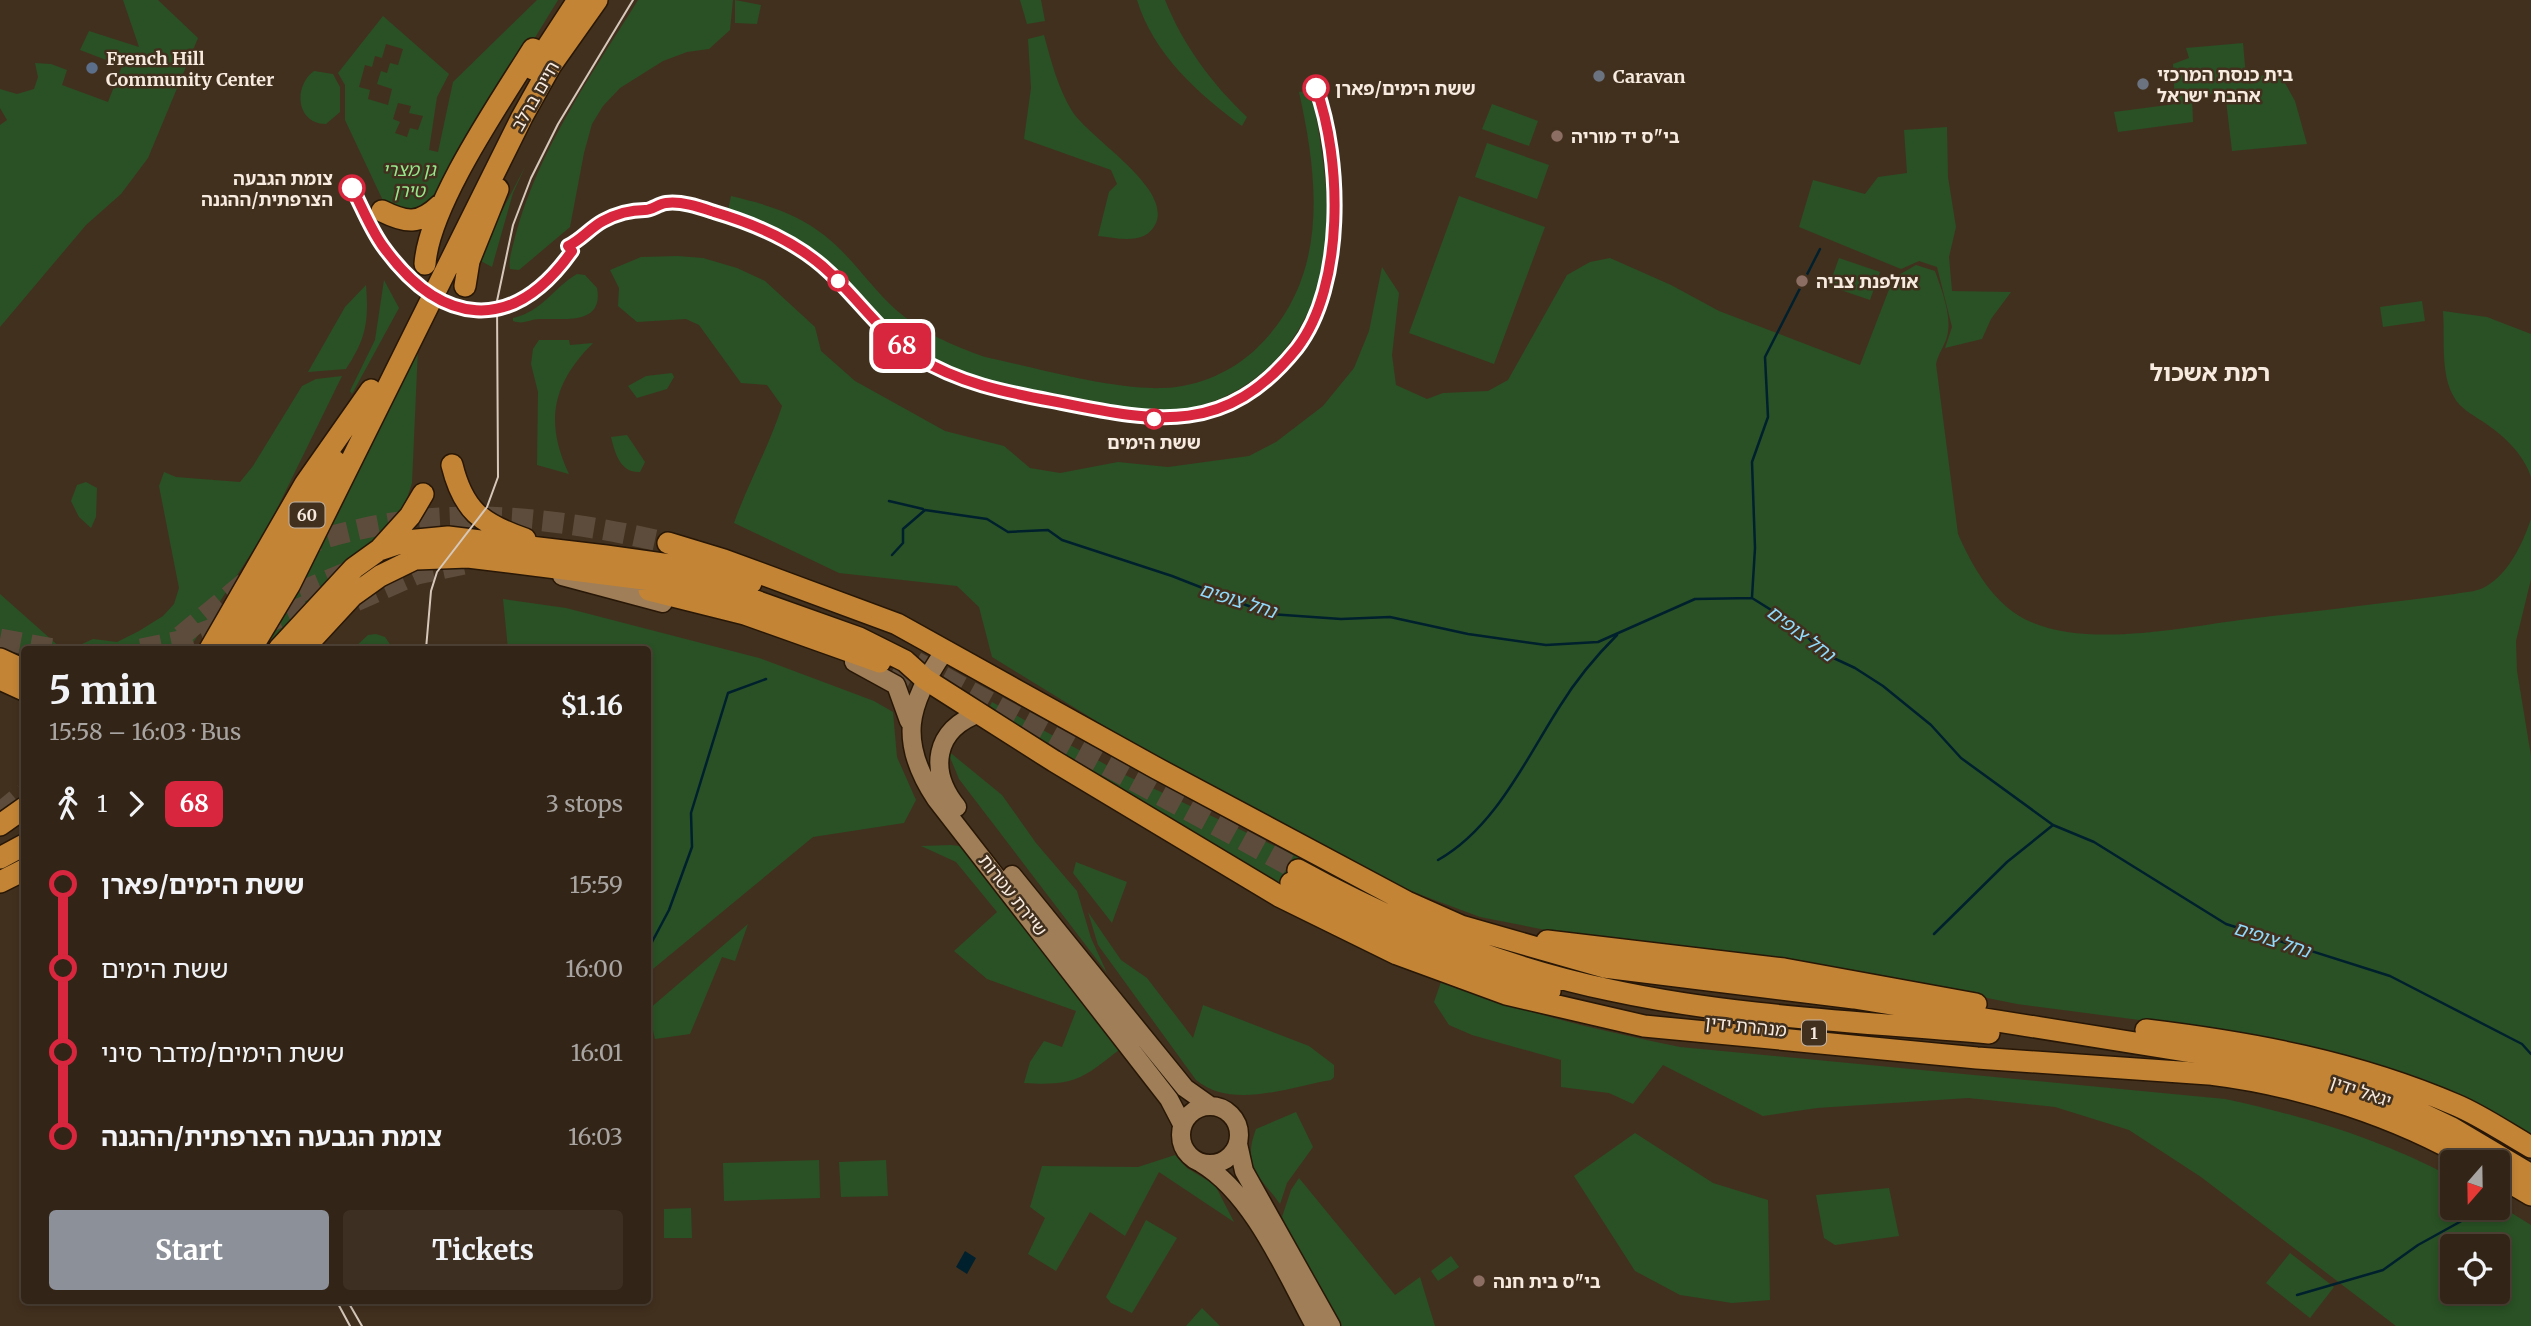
<!DOCTYPE html>
<html lang="en">
<head>
<meta charset="utf-8">
<style>
  :root { --surface:#322416; --page:#3d3023; --text:#f1f3f6; --muted:#a8a4a1; --line:#4d4135; --accent:#8c9099 }
  body { margin:0; font-family:Merriweather,"Noto Sans Hebrew",serif; background:var(--page); color:var(--text); height:100vh; display:flex; flex-direction:column; font-size:26px; white-space:nowrap }
  * { box-sizing:border-box; margin:0 }
  p { font-size:23px; color:var(--muted) }
  .icon { flex:none; width:38px; height:38px; fill:none; stroke:currentColor; stroke-width:2; stroke-linecap:round; stroke-linejoin:round }
  .map { position:relative; flex:1; overflow:hidden }
  .details { position:absolute; left:21px; top:646px; width:630px; height:658px; display:flex; flex-direction:column; background:var(--surface); border-radius:7px; box-shadow:0 4px 10px #0003,0 0 0 2px var(--line) }
  .details>* { flex:none }
  .badge { padding:0 14px; border-radius:10px; font-size:24px; line-height:46px }
  .needle { width:46px; rotate:200deg }
  .controls { position:absolute; left:2440px; top:1150px; display:grid; gap:14px }
  .controls a { display:grid; place-items:center; width:70px; height:70px; border-radius:7px; background:var(--surface); box-shadow:0 4px 10px #0003,0 0 0 2px var(--line); font-size:35px }
  .map>.badge { position:absolute; translate:-50% -50%; box-shadow:0 0 0 4px #fff }
  .legs { display:flex; align-items:center; gap:10px; height:77px; padding:0 28px; font-size:23px }
  .legs p { margin-inline-start:auto }
  .overview { display:flex; align-items:center; justify-content:space-between; height:119px; padding:0 28px }
  h1 { font-size:38px; font-weight:700; line-height:52px }
  .button { display:flex; gap:14px; margin-top:auto; padding:14px 28px }
  .button a { flex:1; height:80px; border-radius:7px; background:var(--accent); color:#fff; font-size:28px; font-weight:700; line-height:80px; text-align:center }
  .button a+a { background:var(--page); color:var(--text) }
  ul { padding:0 28px; list-style:none }
  li { display:flex; align-items:center; gap:24px; height:84px; font-size:26px }
  li i { display:grid; place-items:center; width:10px; height:100%; margin:0 9px; background:currentColor }
  li i::after { content:''; width:18px; height:18px; margin:-9px; border:5px solid; border-radius:50%; background:var(--surface) }
  li p { margin-inline-start:auto }
  li:first-child i { background:linear-gradient(#0000 50%,currentColor 0) }
  li:last-child i { background:linear-gradient(currentColor 50%,#0000 0) }
  .map>svg:first-child { display:block }
  .green { fill:#295125; fill-rule:evenodd }
  .water { fill:#00202e }
  .lines { fill:none; stroke-linecap:round; stroke-linejoin:round }
  .stream { stroke:#00202e; stroke-width:2.5 }
  .highway-tunnel { stroke:#5d4c3b; stroke-width:21; stroke-dasharray:21 10; stroke-linecap:butt }
  .secondary-casing { stroke:#281706; stroke-width:21 }
  .highway-casing { stroke:#281706; stroke-width:24 }
  .secondary { stroke:#9f7e58; stroke-width:18 }
  .highway { stroke:#c38435; stroke-width:21 }
  .tram { stroke:#d6c9bc; stroke-width:2 }
  .line-1-casing { stroke:#fff; stroke-width:16 }
  .line-1 { stroke:#d7263d; stroke-width:10 }
  .service-dot { fill:#5c6f8a; stroke:#42301e; stroke-width:2.5 }
  .worship-dot { fill:#6b7280; stroke:#42301e; stroke-width:2.5 }
  .stop-1-dot { fill:#fff; stroke:#d7263d; stroke-width:3.5 }
  .education-dot { fill:#8d6e63; stroke:#42301e; stroke-width:2.5 }
  .labels { text-anchor:middle; dominant-baseline:central; stroke-width:5; stroke-linejoin:round; paint-order:stroke }
  .shield { fill:#42301e; stroke:#c1b3a6; stroke-width:2 }
  .shield-label { font-size:16px; font-weight:bold; fill:#f7ebe0 }
  .poi-label { font-size:18px; font-weight:bold; fill:#f7ebe0; stroke:#42301e; text-anchor:start }
  .stop-label { font-size:18px; font-weight:bold; fill:#f7ebe0; stroke:#42301e; text-anchor:start }
  .street-label { font-size:18px; fill:#f7ebe0; stroke:#42301e }
  .park-label { font-size:18px; font-style:italic; fill:#96e78c; stroke:#42301e }
  .water-label { font-size:19px; font-style:italic; fill:#90dafc; stroke:#42301e }
  .district-label { font-size:24px; font-weight:bold; fill:#f7ebe0; stroke:#42301e }
</style>
</head>
<body>
<div class="map">
<svg width="2531" height="1326" viewBox="0 0 2531 1326">
  <rect width="100%" height="100%" fill="#42301e"/>
  <!-- green -->
  <path class="green" d="M123,0H158L198,38L148,158L121,194L86,225L0,327V125L7,120L0,108V89L17,94L34,89L38,77L35,63L51,64L67,70L62,85L108,102L122,66L80,50L89,31L139,47Z
    M537,0H558L434,203L419,215L386,207L345,120V85L338,73L383,16L449,74L437,97L429,150L438,152L453,82ZM386,44L403,49L398,65L390,63L387,73L381,71L377,84L392,89L388,105L368,99L370,90L359,87L365,65L372,67L375,56L382,58ZM398,103L411,106L409,113L423,116L418,130L410,128L407,137L395,133L400,122L393,119Z
    M638,0H733L730,30L709,49L687,52L663,61L620,88L603,106L592,124L584,153L570,227L519,270L510,269C508,259 513,247 515,237C537,152 592,74 638,0Z
    M735,0L761,5L757,24L735,23Z
    M1020,0H1041L1045,21L1027,24Z
    M1137,0H1165C1183,45 1212,84 1247,117L1242,126C1198,94 1153,53 1137,0Z
    M1044,35C1051,61 1058,88 1072,111C1090,139 1171,187 1156,223C1146,246 1118,238 1098,236L1109,192L1117,184L1111,170L1024,139L1031,88L1028,39Z
    M2243,43L2246,77L2280,74L2295,101L2307,144L2232,151L2225,92L2192,97L2193,122L2118,132L2114,112L2175,104L2173,64L2189,58L2186,48Z
    M314,71L333,74L340,87V112L326,124C296,124 293,86 314,71Z
    M1312,90C1319,137 1329,183 1327,232C1324,321 1265,401 1172,411C1143,414 1113,405 1083,399C1032,389 978,383 931,357C889,333 865,295 831,264C802,238 765,221 728,210L731,196C765,204 796,213 824,235C851,256 870,286 895,309C921,332 953,346 985,357C1036,368 1112,390 1163,388C1198,387 1234,371 1258,347C1329,277 1319,182 1299,92Z
    M1492,104L1538,121L1529,146L1482,129Z
    M1947,127L1948,177L1956,227L1949,257L1952,291L2011,292L1991,319L1982,339L1945,348L1952,327L1937,267L1919,261L1901,269L1799,227L1813,180L1865,194L1878,177L1907,173L1904,130Z
    M1487,143L1549,165L1537,199L1475,177Z
    M526,165L513,193L492,267L477,259Z
    M1459,196L1545,227L1494,364L1409,333Z
    M678,256L703,258L737,268L765,281L815,327L821,351L855,381L945,431L1004,446L1030,468L1060,473L1118,462L1168,467L1249,456L1276,442L1323,406L1354,368L1369,331L1382,267L1399,293L1392,355L1396,385L1427,399L1443,393L1488,391L1508,380L1567,275L1590,262L1610,258L1671,285L1719,311L1860,365L1888,292L1897,276L1916,265L1935,271C1941,288 1951,313 1948,332C1947,343 1938,353 1936,364L1958,534C1973,568 1995,607 2031,622C2092,648 2183,627 2248,619C2317,611 2386,603 2455,594C2464,592 2475,592 2483,588C2508,576 2523,543 2531,519V579L2516,641L2517,671L2531,756V1138L2456,1093L2359,1059L2254,1035L2017,1004L1818,964L1686,946L1561,933L1480,917L1400,887L1119,735L992,657L979,607L957,586L839,573L734,523C748,483 769,447 782,406L767,385L741,383L699,325L686,319L637,322L618,306L619,288L610,270L641,257Z
    M1839,258L1880,272L1870,300L1829,286Z
    M577,274L585,275L597,288C604,326 563,318 540,319C529,319 525,325 513,321V318C543,311 553,288 577,274Z
    M384,280L399,308L352,394L350,391L375,340Z
    M366,285C369,321 366,339 346,369L308,372L345,307Z
    M2422,301L2425,321L2383,327L2380,307Z
    M2443,311L2487,317L2531,334V477C2524,454 2502,434 2482,421C2471,414 2460,408 2454,397C2440,374 2445,337 2443,311Z
    M539,340H569L570,345L593,343C553,383 544,421 569,474L537,465L538,392L531,364L533,349Z
    M418,348L412,483L407,498L398,516L374,542L342,563L266,649H260Z
    M672,373L674,377L667,389L637,398L628,386L646,376Z
    M342,376L267,529L189,649H80L82,644L93,639L117,642L139,631L163,616L174,604L179,588L159,486L164,472L176,477L240,482L253,466L302,386L316,379Z
    M627,435L645,462L640,472C620,473 615,453 611,437Z
    M86,482L97,488L96,517L91,528L79,517L71,501L77,485Z
    M0,594L62,649H24V655L0,643Z
    M503,599L566,608L759,658L874,701L893,712L897,757L916,800L904,823L813,837L648,973V649H508Z
    M376,634L385,637L393,649H353L368,635Z
    M992,702L1121,773L1304,860L1284,889L1023,728L990,706Z
    M947,750L1002,795L1036,843L1077,891L1091,938L1107,973L959,779Z
    M951,845L960,846L1119,1050C1081,1080 1073,1086 1024,1083L1030,1062L1044,1041L1062,1047L1076,1011L987,979L954,951L997,912L956,862L921,846Z
    M1076,862L1127,882L1112,923L1073,873Z
    M1088,912L1121,960L1147,978L1193,1038L1203,1005L1309,1046L1334,1065V1077L1331,1080C1289,1087 1232,1110 1196,1080L1098,945Z
    M748,924L735,961L722,957L690,1034L655,1039L648,1010Z
    M1442,979C1518,1013 1599,1030 1680,1047L2225,1099C2308,1117 2376,1138 2452,1177V1208H2497V1204L2531,1225V1326H2396L2201,1177L2129,1130L2055,1107L1968,1098L1817,1108L1763,1116L1663,1065L1633,1104L1609,1093L1561,1087V1060L1472,1035L1449,1025L1434,1002ZM2452,1246H2497V1292H2452Z
    M1296,1112L1313,1147L1287,1183L1280,1204C1259,1175 1242,1167 1256,1129Z
    M1635,1133L1713,1183L1768,1200L1770,1300L1732,1303L1680,1295L1635,1271L1574,1176Z
    M1175,1155L1187,1168L1215,1185L1234,1222L1159,1172L1125,1236L1090,1212L1056,1271L1028,1254L1045,1218L1030,1207L1042,1166L1138,1167Z
    M819,1160L820,1198L724,1201L723,1163Z
    M886,1160L888,1196L841,1197L839,1162Z
    M1299,1178L1395,1295L1420,1277L1435,1326H1334L1282,1217L1291,1190Z
    M1889,1188L1899,1236L1835,1245L1824,1238L1816,1195Z
    M691,1208L692,1238H664V1209Z
    M1146,1220L1177,1238L1132,1313L1111,1303L1106,1297Z
    M2290,1253L2334,1287L2310,1318L2266,1283Z
    M1451,1256L1459,1267L1438,1281L1431,1271Z
    M1202,1308L1220,1326H1186Z"/>
  <!-- water -->
  <path class="water" d="M965,1251L976,1258L967,1274L956,1267Z"/>
  <g class="lines">
    <!-- stream -->
    <path class="stream" d="M889,501L923,509
      M892,555L903,543V529L925,510L987,519L1008,532L1048,530L1062,540L1172,576L1269,614L1341,619L1390,617L1468,634L1546,645L1598,642L1695,599L1752,598L1795,625L1825,654L1855,668L1883,686L1931,725L1961,758L2053,825L2094,842L2226,924L2390,976L2522,1044L2531,1054
      M1752,597L1755,548L1752,462L1768,417L1765,357L1820,249
      M1438,860C1495,828 1526,759 1560,706C1576,680 1596,656 1617,635
      M1934,934L2007,862L2053,825
      M652,942L669,910L692,847L691,813L728,693L766,679
      M2497,1201L2500,1200
      M2297,1295L2383,1270L2418,1245L2485,1208"/>
    <!-- highway-tunnel -->
    <path class="highway-tunnel" d="M299,549C319,538 343,533 365,528C466,506 569,520 668,543
      M356,601L417,574L464,564
      M271,604L355,569
      M259,626L329,596
      M181,636L253,576
      M0,639L53,649
      M141,649L180,641L236,620
      M865,656L933,691
      M916,662L1298,870
      M0,813L24,793"/>
    <defs>
      <path id="secondary" d="M562,576L663,603
        M944,652C907,705 898,742 936,799L1169,1099L1182,1124
        M854,662L896,685L909,721
        M957,807C928,771 934,729 980,713
        M1012,875L1185,1088L1209,1105
        M1181 1135a29 29 0 1 1 58 0a29 29 0 1 1-58 0Z
        M1238,1144L1244,1171L1331,1326
        M1201,1163C1253,1194 1286,1273 1315,1326"/>
      <path id="highway" d="M533,69L578,0
        M382,211C406,223 419,225 440,205
        M425,264C429,205 500,102 533,49
        M465,286L469,261L498,189
        M452,465C463,510 481,524 525,539
        M668,543L724,560L897,624L1156,768L1407,902L1461,926L1604,967L1854,998L2279,1066L2412,1109L2452,1128L2531,1175
        M381,548L410,516L423,494
        M416,559L468,557L699,586L750,599L859,638L905,661L925,679L1054,761L1279,896L1397,954L1506,994L1644,1026L1977,1058L2223,1075
        M649,590L745,614L880,662
        M210,649L305,484L371,390
        M233,649L335,461
        M251,649L290,584L522,117L551,65L597,0
        M279,649L354,568L379,550L406,541L448,537L606,556L684,567L751,583
        M303,649L352,596L380,576L427,553
        M0,659L24,670
        M0,679L24,690
        M0,825L24,808
        M0,858L24,845
        M1298,870C1396,924 1500,967 1610,990C1734,1017 1863,1022 1989,1033
        M0,882L24,870
        M1291,883L1414,944L1550,991
        M1547,941L1784,969L1976,1004
        M2146,1030C2253,1043 2356,1062 2456,1105C2482,1116 2506,1133 2531,1147
        M2210,1074C2300,1085 2397,1116 2475,1162
        M2497,1175L2531,1195"/>
    </defs>
    <!-- secondary casing -->
    <use href="#secondary" class="secondary-casing"/>
    <!-- highway casing -->
    <use href="#highway" class="highway-casing"/>
    <!-- secondary -->
    <use href="#secondary" class="secondary"/>
    <!-- highway -->
    <use href="#highway" class="highway"/>
    <!-- tram -->
    <path class="tram" d="M426,649L431,591L437,572L487,507L498,477L497,301L513,225L531,178L558,124L633,0
      M336,1300L350,1326
      M347,1300L362,1326"/>
  </g>
  <g class="lines">
    <defs>
      <path id="line-1" d="M352,188C362,207 370,228 382,245C440,326 512,336 572,251L568,246C581,240 590,228 603,221C616,214 632,210 645,210C652,210 658,204 666,203C682,201 699,207 714,212C755,224 799,243 830,273C860,301 882,335 917,357C959,383 1004,392 1052,401C1152,421 1224,439 1297,348C1345,286 1342,159 1316,88"/>
    </defs>
    <!-- line-1 casing -->
    <use href="#line-1" class="line-1-casing"/>
    <!-- line-1 -->
    <use href="#line-1" class="line-1"/>
  </g>
  <!-- markers -->
  <circle class="service-dot" cx="92" cy="68" r="7"/>
  <g class="worship-dot">
    <circle cx="1599" cy="76" r="7"/>
    <circle cx="2143" cy="84" r="7"/>
  </g>
  <g class="stop-1-dot">
    <circle cx="1316" cy="88" r="12"/>
    <circle cx="352" cy="188" r="12"/>
    <circle cx="838" cy="281" r="9"/>
    <circle cx="1154" cy="419" r="9"/>
  </g>
  <g class="education-dot">
    <circle cx="1557" cy="136" r="7"/>
    <circle cx="1802" cy="281" r="7"/>
    <circle cx="1479" cy="1281" r="7"/>
  </g>
  <g class="labels">
    <!-- shield labels -->
    <g class="shield">
      <rect x="289.5" y="502.5" width="35" height="25" rx="5"/>
      <rect x="1802" y="1020.5" width="24" height="25" rx="5"/>
    </g>
    <g class="shield-label">
      <text x="307" y="515">60</text>
      <text x="1814" y="1033">1</text>
    </g>
    <!-- poi labels -->
    <g class="poi-label">
      <text x="106" y="58">French Hill<tspan x="106" dy="21">Community Center</tspan></text>
      <text x="2157" y="74">בית כנסת המרכזי<tspan x="2157" dy="21">אהבת ישראל</tspan></text>
      <text x="1613" y="76">Caravan</text>
      <text x="1571" y="136">בי"ס יד מוריה</text>
      <text x="1816" y="281">אולפנת צביה</text>
      <text x="1493" y="1281">בי"ס בית חנה</text>
    </g>
    <!-- stop labels -->
    <g class="stop-label">
      <text x="1335" y="88">ששת הימים/פארן</text>
      <text x="333" y="178" text-anchor="end">צומת הגבעה<tspan x="333" dy="21">הצרפתית/ההגנה</tspan></text>
      <text x="1154" y="442" text-anchor="middle">ששת הימים</text>
    </g>
    <!-- street labels -->
    <g class="street-label">
      <text transform="translate(535 96) rotate(-60)">חיים ברלב</text>
      <text transform="translate(1013 895) rotate(52)">שיירת עטרות</text>
      <text transform="translate(1746 1026) rotate(6)">מנהרת ידין</text>
      <text transform="translate(2361 1091) rotate(19)">יגאל ידין</text>
    </g>
    <!-- park labels -->
    <g class="park-label">
      <text x="409" y="169">גן מצרי<tspan x="409" dy="21">טירן</tspan></text>
    </g>
    <!-- water labels -->
    <g class="water-label">
      <text transform="translate(1238 600) rotate(17)">נחל צופים</text>
      <text transform="translate(1801 633) rotate(37)">נחל צופים</text>
      <text transform="translate(2272 939) rotate(18)">נחל צופים</text>
    </g>
    <!-- district labels -->
    <g class="district-label">
      <text x="2210" y="372">רמת אשכול</text>
    </g>
  </g>
</svg>
<div class="controls">
<a><svg class="needle" viewBox="-14 -14 28 28"><path d="M0-13l5 13h-10z" fill="#e53935"/><path d="M0 13l5-13h-10z" fill="#a8a4a1"/></svg></a>
<a><svg class="icon" aria-label="locate" viewBox="0 0 24 24"><circle cx="12" cy="12" r="6"/><path d="M12 2v4M12 18v4M2 12h4M18 12h4"/></svg></a>
</div>
<b class="badge" style="left:902px;top:346px;background:#d7263d;color:#fff">68</b>
<section class="details">
<div class="overview"><div><h1>5 min</h1><p>15:58 – 16:03 · Bus</p></div><b>$1.16</b></div>
<div class="legs"><svg class="icon" aria-label="walk" viewBox="0 0 24 24"><circle cx="13" cy="4" r="2"/><path d="M13 8l-2 6 4 7M11 14l-3 7M7 12l3-4h3l4 4"/></svg>1<svg class="icon" aria-label="forward" viewBox="0 0 24 24"><path d="M9 5l7 7-7 7"/></svg><b class="badge" style="background:#d7263d;color:#fff">68</b><p>3 stops</p></div>
<ul>
<li><i style="color:#d7263d"></i><b>ששת הימים/פארן</b><p>15:59</p></li>
<li><i style="color:#d7263d"></i><span>ששת הימים</span><p>16:00</p></li>
<li><i style="color:#d7263d"></i><span>ששת הימים/מדבר סיני</span><p>16:01</p></li>
<li><i style="color:#d7263d"></i><b>צומת הגבעה הצרפתית/ההגנה</b><p>16:03</p></li>
</ul>
<div class="button"><a>Start</a><a>Tickets</a></div>
</section>
</div>
</body>
</html>
